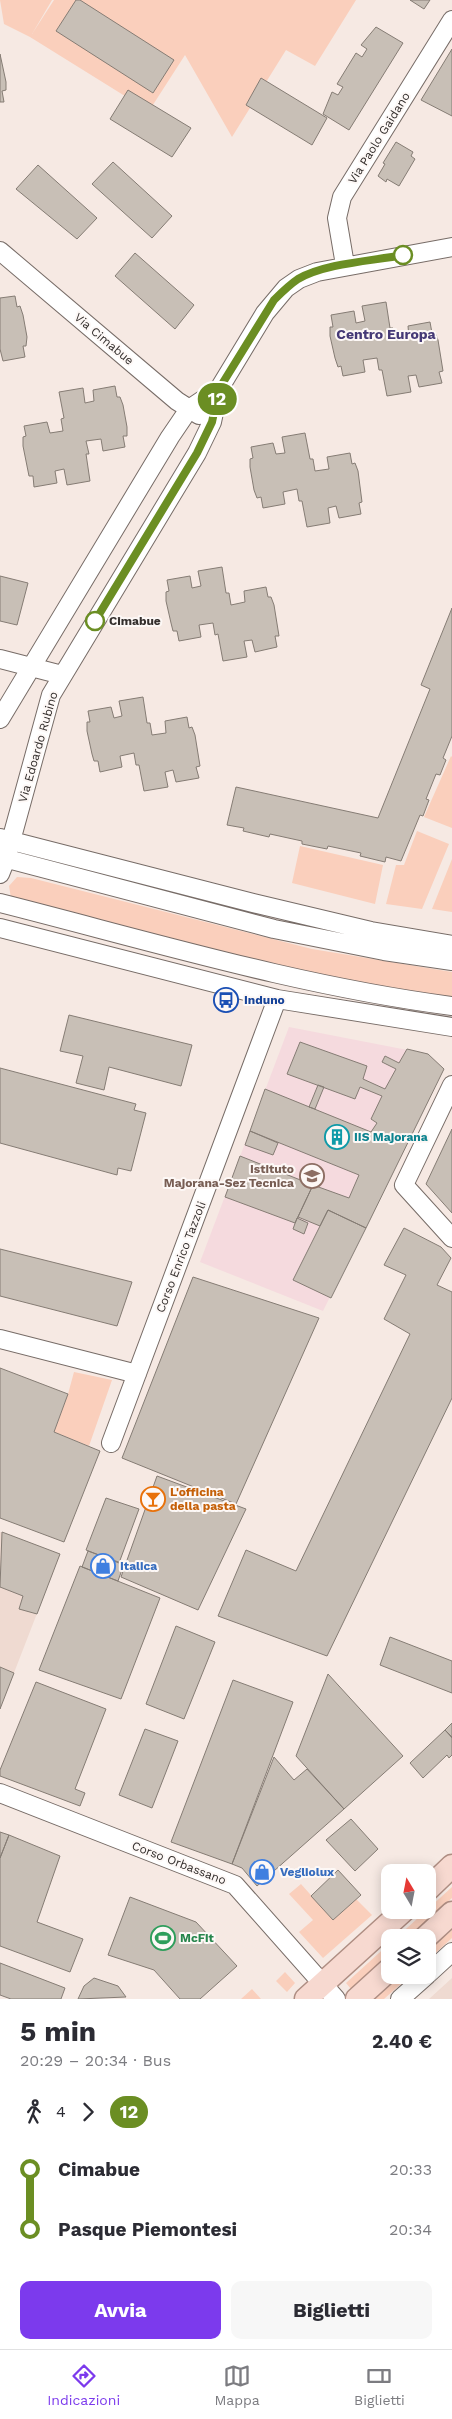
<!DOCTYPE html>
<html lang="it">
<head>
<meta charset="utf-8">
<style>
  :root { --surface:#fff; --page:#f7f7f7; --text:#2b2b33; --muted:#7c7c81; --line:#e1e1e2; --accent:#7c3aed }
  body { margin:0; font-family:"Work Sans",sans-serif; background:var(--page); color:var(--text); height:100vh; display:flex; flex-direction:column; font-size:19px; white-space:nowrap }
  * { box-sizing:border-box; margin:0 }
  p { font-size:16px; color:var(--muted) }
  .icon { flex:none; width:28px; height:28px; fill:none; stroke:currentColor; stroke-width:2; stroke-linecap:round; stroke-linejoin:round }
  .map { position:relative; height:1999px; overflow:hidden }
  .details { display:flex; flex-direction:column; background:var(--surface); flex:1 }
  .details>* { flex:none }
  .badge { padding:0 10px; border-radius:16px; font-size:18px; line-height:32px }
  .needle { width:32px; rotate:350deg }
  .fabs { position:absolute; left:381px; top:1864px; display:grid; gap:10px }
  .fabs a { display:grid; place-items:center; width:55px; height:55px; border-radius:10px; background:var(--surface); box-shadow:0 2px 12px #0003; font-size:25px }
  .map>.badge { position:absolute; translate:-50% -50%; box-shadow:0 0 0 2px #fff }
  .legs { display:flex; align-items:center; gap:8px; height:55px; padding:0 20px; font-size:16px }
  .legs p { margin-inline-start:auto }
  .headline { display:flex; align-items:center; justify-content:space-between; height:85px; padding:0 20px }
  h1 { font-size:28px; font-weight:700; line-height:38px }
  .primary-button { display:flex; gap:10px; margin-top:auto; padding:10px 20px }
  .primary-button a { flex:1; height:58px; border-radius:10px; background:var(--accent); color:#fff; font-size:20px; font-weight:700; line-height:58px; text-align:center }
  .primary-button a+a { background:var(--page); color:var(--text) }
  ul { padding:0 20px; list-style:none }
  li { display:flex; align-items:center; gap:18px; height:60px; font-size:19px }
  li i { display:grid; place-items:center; width:8px; height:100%; margin:0 6px; background:currentColor }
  li i::after { content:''; width:12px; height:12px; margin:-6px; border:4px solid; border-radius:50%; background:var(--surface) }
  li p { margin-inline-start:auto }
  li:first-child i { background:linear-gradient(#0000 50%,currentColor 0) }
  li:last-child i { background:linear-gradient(currentColor 50%,#0000 0) }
  .tab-bar { display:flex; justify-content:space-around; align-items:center; height:70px; border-top:1px solid var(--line); background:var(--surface); font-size:14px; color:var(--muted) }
  .tab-bar a { display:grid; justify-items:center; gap:2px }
  .tab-bar .selected { color:var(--accent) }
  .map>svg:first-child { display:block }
  .built { fill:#efdad1 }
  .education { fill:#f5dade }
  .green { fill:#facfbc }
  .building { fill:#c8bfb6; stroke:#857c74 }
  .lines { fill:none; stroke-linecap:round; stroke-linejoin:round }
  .minor-casing { stroke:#776c67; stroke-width:20 }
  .major-casing { stroke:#ae8d82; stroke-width:25 }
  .minor { stroke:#fff; stroke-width:18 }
  .major { stroke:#f7d9d0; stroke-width:22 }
  .line-1-casing { stroke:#fff; stroke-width:11 }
  .line-1 { stroke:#6b8e23; stroke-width:8 }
  .stop-1-dot { fill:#fff; stroke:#6b8e23; stroke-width:2.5 }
  .labels { text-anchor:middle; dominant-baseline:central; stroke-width:4; stroke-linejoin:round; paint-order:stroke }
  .street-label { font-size:12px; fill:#332e2c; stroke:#fdf8f6 }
  .stop-label { font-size:12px; font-weight:bold; fill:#332e2c; stroke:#fdf8f6; text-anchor:start }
  .transit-label { font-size:12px; font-weight:bold; fill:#164399; stroke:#fdf8f6; text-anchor:start }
  .culture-label { font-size:12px; font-weight:bold; fill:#0d838f; stroke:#fdf8f6; text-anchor:start }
  .education-label { font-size:12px; font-weight:bold; fill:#785e54; stroke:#fdf8f6; text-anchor:end }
  .food-label { font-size:12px; font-weight:bold; fill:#c56008; stroke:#fdf8f6; text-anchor:start }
  .shop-label { font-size:12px; font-weight:bold; fill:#366cbe; stroke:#fdf8f6; text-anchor:start }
  .leisure-label { font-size:12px; font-weight:bold; fill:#27864d; stroke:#fdf8f6; text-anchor:start }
  .neighbourhood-label { font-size:14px; font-weight:bold; fill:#453976; stroke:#fdf8f6 }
</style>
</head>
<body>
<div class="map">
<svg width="452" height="1999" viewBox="0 0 452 1999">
  <rect width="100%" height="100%" fill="#f6e9e3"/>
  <!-- built -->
  <path class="built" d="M0,1532L60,1554L0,1709Z
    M452,1978V1999H429Z"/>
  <!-- education -->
  <path class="education" d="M289,1027L428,1054L444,1069L323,1311L200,1262Z"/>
  <!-- green -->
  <path class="green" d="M0,0H52L32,34L54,0H356L315,66L286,50L232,137L185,55L149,111L30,37L4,24Z
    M451,756L452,757V828L424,817Z
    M417,831L449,844L422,909L386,904L396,865H404Z
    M300,846L383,865L375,904L292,883Z
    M452,859V912L432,909Z
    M17,877L31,878L312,949L452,972V1000L307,976L11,898L9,886Z
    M74,1372L112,1380L89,1446L54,1432L68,1394Z
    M301,1884L333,1920L356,1899L372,1915L323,1958L299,1932L313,1920L289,1894Z
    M452,1887V1898L408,1937L396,1938Z
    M452,1930V1938L428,1960V1952Z
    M390,1943V1954L351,1989L346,1983Z
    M285,1972L295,1983L287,1992L276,1981Z
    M402,1975H411L384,1999H375Z
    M252,1989L261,1999H241Z"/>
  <!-- building -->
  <path class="building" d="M76,0H80L174,60L153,93L56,31Z
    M410,0H430L424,9Z
    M376,27L403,43L349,130L323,114L332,92L338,95L343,87L337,84L356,53L362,57L367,49L361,45Z
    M452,49V116L421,100Z
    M0,54L6,82V90L2,91L4,102H0Z
    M261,78L327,118L312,145L246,105Z
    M128,90L191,128L172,157L110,119Z
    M396,142L413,152L411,156L415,159L399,186L387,179L386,182L378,176L385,164L383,163Z
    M113,162L172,216L152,238L92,184Z
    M38,165L97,218L77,239L16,189Z
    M135,253L194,305L175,329L115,276Z
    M15,296L17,307L20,306L23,315L27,337L26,346H23L25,357L3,361L0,349V298Z
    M386,302L390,328H393L395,340L409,338L408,326L430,322L432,333L435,332L438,340L443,371L439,372L442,383L419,387L416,375L408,376L411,392L387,396L382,370H379L377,358L363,360L365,372L343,376L341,366L338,367L335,358L330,336V327H333L331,315L354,311L356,323L365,321L362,306Z
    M115,386L117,397H120L123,405L127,427V436H123L125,447L103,451L101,439L86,441L89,454H86L90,481L67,485L64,469L55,471L57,483L34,487L33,476H29L23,446V437L26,436L24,426L47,422L50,433L63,431L61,419L64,418L59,392L83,388L85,403L94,401L93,390Z
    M305,433L310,459H313L315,471L329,469L327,457L350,453L352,464L355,463L358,471L362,502L359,503L361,514L339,518L336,506L328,508L330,523L307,527L302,501H299L297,489L283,492L285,504L263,508L261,497L257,498L254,490L250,467V459L253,458L251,447L273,443L276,454L285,453L282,437Z
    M222,567L226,593H229L231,605L245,602L244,591L266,587L268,597H271L274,605L279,636H275L277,647L255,652L252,640L244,641L247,657L223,661L218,634L215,635L213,623L199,625L201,637L179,641L177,631H173L171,623L166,601V592L169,591L167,580L190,576L192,588L201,586L198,571Z
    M0,576L28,583L17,625L0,621Z
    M452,608V736L443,758L446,760L440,775L436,774L426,799L429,800L423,816L420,815L401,861L386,857L385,862L360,856L361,853L328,846L327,849L302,844V841L270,834L269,837L243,831L244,828L227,825L236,787L378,818L430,689L421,685Z
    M143,697L147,723H150L152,735L166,733L165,721L187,717L189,728L192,727L195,735L200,766L196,767L199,778L176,782L173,770L165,772L168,787L144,791L139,765H136L134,753L120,756L122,767L100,772L98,761H94L92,754L87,731V722H90L88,711L111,707L114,718L122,716L119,701Z
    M69,1015L192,1045L181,1086L109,1067L104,1090L76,1083L83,1056L60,1051Z
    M300,1042L367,1066L363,1079L385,1089L396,1069L382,1062L385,1056L399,1063L407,1049L428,1054L444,1069L366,1228L328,1210L320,1226L298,1217L313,1185L349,1198L359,1175L250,1131L265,1089L371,1132L377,1123L371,1119L382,1096L360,1087L355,1099L287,1074Z
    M0,1068L136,1104L134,1110L146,1113L131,1171L118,1168L117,1175L0,1143Z
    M318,1085L324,1087L315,1109L309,1107Z
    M452,1129V1213L426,1184Z
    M250,1131L278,1143L273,1155L245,1145Z
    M240,1156L313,1185L295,1223L225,1197Z
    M328,1210L366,1228L331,1298L293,1280Z
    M297,1218L308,1223L304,1234L293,1229Z
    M404,1228L441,1247L451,1258L437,1285L452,1292V1398L327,1656L218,1616L246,1550L296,1571L410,1334L384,1319L406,1275L384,1265Z
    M0,1249L132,1282L117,1326L0,1296Z
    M193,1277L319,1318L236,1504L122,1458Z
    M0,1368L68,1394L54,1432L100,1451L64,1542L0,1518Z
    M157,1476L246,1509L198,1610L121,1577Z
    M106,1498L139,1509L119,1563L86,1550Z
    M2,1532L60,1554L37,1614L19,1609L23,1596L0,1587Z
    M88,1551L124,1564L118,1581L82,1567Z
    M80,1566L160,1598L121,1699L39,1670Z
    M176,1626L215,1642L184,1719L146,1704Z
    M390,1637L452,1661V1693L380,1665Z
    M0,1667L14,1673L0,1709Z
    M328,1674L403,1756L344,1809L296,1756Z
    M233,1680L293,1702L232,1864L171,1842Z
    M36,1682L106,1709L75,1789L85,1793L80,1806L0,1776V1770Z
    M452,1723V1737L445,1730Z
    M145,1729L178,1741L152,1808L119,1795Z
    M445,1730L452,1738V1755L449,1758L447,1755L423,1778L410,1763Z
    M274,1757L294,1780L307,1769L344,1809L257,1886L242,1868L232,1864Z
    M351,1819L378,1849L355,1871L326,1840Z
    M0,1832L9,1835L0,1858Z
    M9,1835L60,1856L37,1922L83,1939L70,1972L0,1946V1858Z
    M338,1870L361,1895L333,1920L311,1896Z
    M130,1897L196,1922L237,1966L200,1999H180L154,1970L108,1955Z
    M0,1963L65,1988L61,1999H11L0,1995Z
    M94,1978L118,1986L126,1997L78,1999L84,1986Z"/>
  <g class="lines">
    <defs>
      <path id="minor" d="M0,251L177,401L199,415
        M345,265L337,218L342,197L452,20
        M0,659L62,675
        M0,719L170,437L189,409L219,389
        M0,838L253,903L371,931L452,945
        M0,857L274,929L384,951L452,961
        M0,874L6,859L51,695L197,453L212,422L219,389L265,313L286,288L299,279L317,272L452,247
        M0,903C150,941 298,986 452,1006
        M0,928L277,999L452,1027
        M452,1085L404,1185L452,1238
        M0,1339L137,1374
        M111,1443L277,999
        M0,1793L235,1885L336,1999
        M428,1974L452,1952
        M400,1999L427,1975"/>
      <path id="major" d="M428,1889L452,1866
        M425,1938L452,1913
        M306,1999L404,1910
        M357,1999L390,1969"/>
    </defs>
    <!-- minor casing -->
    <use href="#minor" class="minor-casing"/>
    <!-- major casing -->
    <use href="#major" class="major-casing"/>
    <!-- minor -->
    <use href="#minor" class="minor"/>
    <!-- major -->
    <use href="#major" class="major"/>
  </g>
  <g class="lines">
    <defs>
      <path id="line-1" d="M95,621L197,453L212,422L219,389L274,300C282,292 289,285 298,279C326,263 372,261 403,255"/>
    </defs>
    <!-- line-1 casing -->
    <use href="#line-1" class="line-1-casing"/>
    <!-- line-1 -->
    <use href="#line-1" class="line-1"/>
  </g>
  <!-- icons -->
  <defs>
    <symbol id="bus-ring" viewBox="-11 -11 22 22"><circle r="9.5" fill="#fdf8f6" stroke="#1a4fb4" stroke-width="1.5"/><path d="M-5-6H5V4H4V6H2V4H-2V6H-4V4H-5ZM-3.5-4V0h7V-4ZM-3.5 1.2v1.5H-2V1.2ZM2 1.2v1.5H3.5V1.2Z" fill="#1a4fb4"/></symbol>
    <symbol id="building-ring" viewBox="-11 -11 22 22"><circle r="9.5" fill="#fdf8f6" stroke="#0f9aa8" stroke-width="1.5"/><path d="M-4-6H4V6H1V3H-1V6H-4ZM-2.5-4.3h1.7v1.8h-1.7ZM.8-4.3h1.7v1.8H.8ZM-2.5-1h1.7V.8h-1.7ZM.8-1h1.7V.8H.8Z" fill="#0f9aa8"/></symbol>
    <symbol id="school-ring" viewBox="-11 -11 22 22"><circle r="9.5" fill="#fdf8f6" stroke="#8d6e63" stroke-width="1.5"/><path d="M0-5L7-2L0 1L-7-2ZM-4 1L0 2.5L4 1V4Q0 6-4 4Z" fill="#8d6e63"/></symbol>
    <symbol id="bar-ring" viewBox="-11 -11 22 22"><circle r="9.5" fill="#fdf8f6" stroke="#e8710a" stroke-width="1.5"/><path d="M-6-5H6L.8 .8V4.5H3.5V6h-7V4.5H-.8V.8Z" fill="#e8710a"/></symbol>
    <symbol id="shop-ring" viewBox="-11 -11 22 22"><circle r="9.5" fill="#fdf8f6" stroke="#3f7fe0" stroke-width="1.5"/><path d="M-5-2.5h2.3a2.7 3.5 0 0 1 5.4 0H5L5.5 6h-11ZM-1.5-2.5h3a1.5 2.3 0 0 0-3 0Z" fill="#3f7fe0"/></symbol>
    <symbol id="stadium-ring" viewBox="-11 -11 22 22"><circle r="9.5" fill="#fdf8f6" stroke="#2e9e5b" stroke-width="1.5"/><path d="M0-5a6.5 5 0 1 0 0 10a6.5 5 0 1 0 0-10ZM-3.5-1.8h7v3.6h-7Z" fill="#2e9e5b"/></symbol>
  </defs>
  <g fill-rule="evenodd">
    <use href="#bus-ring" x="212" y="986" width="28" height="28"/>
    <use href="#building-ring" x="323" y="1123" width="28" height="28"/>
    <use href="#school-ring" x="298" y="1162" width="28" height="28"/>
    <use href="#bar-ring" x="139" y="1485" width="28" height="28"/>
    <use href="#shop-ring" x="89" y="1552" width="28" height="28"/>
    <use href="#shop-ring" x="248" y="1858" width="28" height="28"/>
    <use href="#stadium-ring" x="149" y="1924" width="28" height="28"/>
  </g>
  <!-- markers -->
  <g class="stop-1-dot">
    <circle cx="403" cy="255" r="9"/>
    <circle cx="95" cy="621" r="9"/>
  </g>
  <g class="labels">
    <!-- street labels -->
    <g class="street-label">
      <text transform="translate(379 138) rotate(-58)">Via Paolo Gaidano</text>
      <text transform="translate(104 339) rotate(40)">Via Cimabue</text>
      <text transform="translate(38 747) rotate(-74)">Via Edoardo Rubino</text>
      <text transform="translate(181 1257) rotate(-69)">Corso Enrico Tazzoli</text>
      <text transform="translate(179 1863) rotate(21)">Corso Orbassano</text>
    </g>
    <!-- stop labels -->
    <g class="stop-label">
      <text x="109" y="621">Cimabue</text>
    </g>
    <!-- transit labels -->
    <g class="transit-label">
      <text x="244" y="1000">Induno</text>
    </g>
    <!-- culture labels -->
    <g class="culture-label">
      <text x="354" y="1137">IIS Majorana</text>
    </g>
    <!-- education labels -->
    <g class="education-label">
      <text x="294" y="1169">Istituto<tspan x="294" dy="14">Majorana-Sez Tecnica</tspan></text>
    </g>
    <!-- food labels -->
    <g class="food-label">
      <text x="170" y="1492">L'officina<tspan x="170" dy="14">della pasta</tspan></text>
    </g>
    <!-- shop labels -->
    <g class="shop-label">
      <text x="120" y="1566">Italica</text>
      <text x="280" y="1872">Vegliolux</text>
    </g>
    <!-- leisure labels -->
    <g class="leisure-label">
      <text x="180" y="1938">McFit</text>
    </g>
    <!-- neighbourhood labels -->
    <g class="neighbourhood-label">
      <text x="386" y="334">Centro Europa</text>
    </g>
  </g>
</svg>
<div class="fabs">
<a><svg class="needle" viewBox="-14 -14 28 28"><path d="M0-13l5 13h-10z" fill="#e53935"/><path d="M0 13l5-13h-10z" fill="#7c7c81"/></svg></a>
<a><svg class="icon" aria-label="layers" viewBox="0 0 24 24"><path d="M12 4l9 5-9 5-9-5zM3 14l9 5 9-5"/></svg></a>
</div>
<b class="badge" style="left:217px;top:399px;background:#6b8e23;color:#fff">12</b>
</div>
<section class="details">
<div class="headline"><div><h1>5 min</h1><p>20:29 – 20:34 · Bus</p></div><b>2.40 €</b></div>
<div class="legs"><svg class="icon" aria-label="walk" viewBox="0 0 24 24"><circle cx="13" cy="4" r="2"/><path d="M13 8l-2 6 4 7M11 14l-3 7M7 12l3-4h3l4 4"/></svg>4<svg class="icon" aria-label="forward" viewBox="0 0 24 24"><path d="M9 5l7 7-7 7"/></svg><b class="badge" style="background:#6b8e23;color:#fff">12</b></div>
<ul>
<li><i style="color:#6b8e23"></i><b>Cimabue</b><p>20:33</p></li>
<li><i style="color:#6b8e23"></i><b>Pasque Piemontesi</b><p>20:34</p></li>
</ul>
<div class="primary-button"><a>Avvia</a><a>Biglietti</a></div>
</section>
<nav class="tab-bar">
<a class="selected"><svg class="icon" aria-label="directions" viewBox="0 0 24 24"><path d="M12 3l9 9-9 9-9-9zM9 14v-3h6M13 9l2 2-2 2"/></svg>Indicazioni</a>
<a><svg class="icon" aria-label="map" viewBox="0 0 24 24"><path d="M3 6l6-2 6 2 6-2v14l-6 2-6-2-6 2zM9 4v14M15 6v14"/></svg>Mappa</a>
<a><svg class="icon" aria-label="tickets" viewBox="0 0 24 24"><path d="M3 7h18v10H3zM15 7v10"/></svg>Biglietti</a>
</nav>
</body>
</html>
